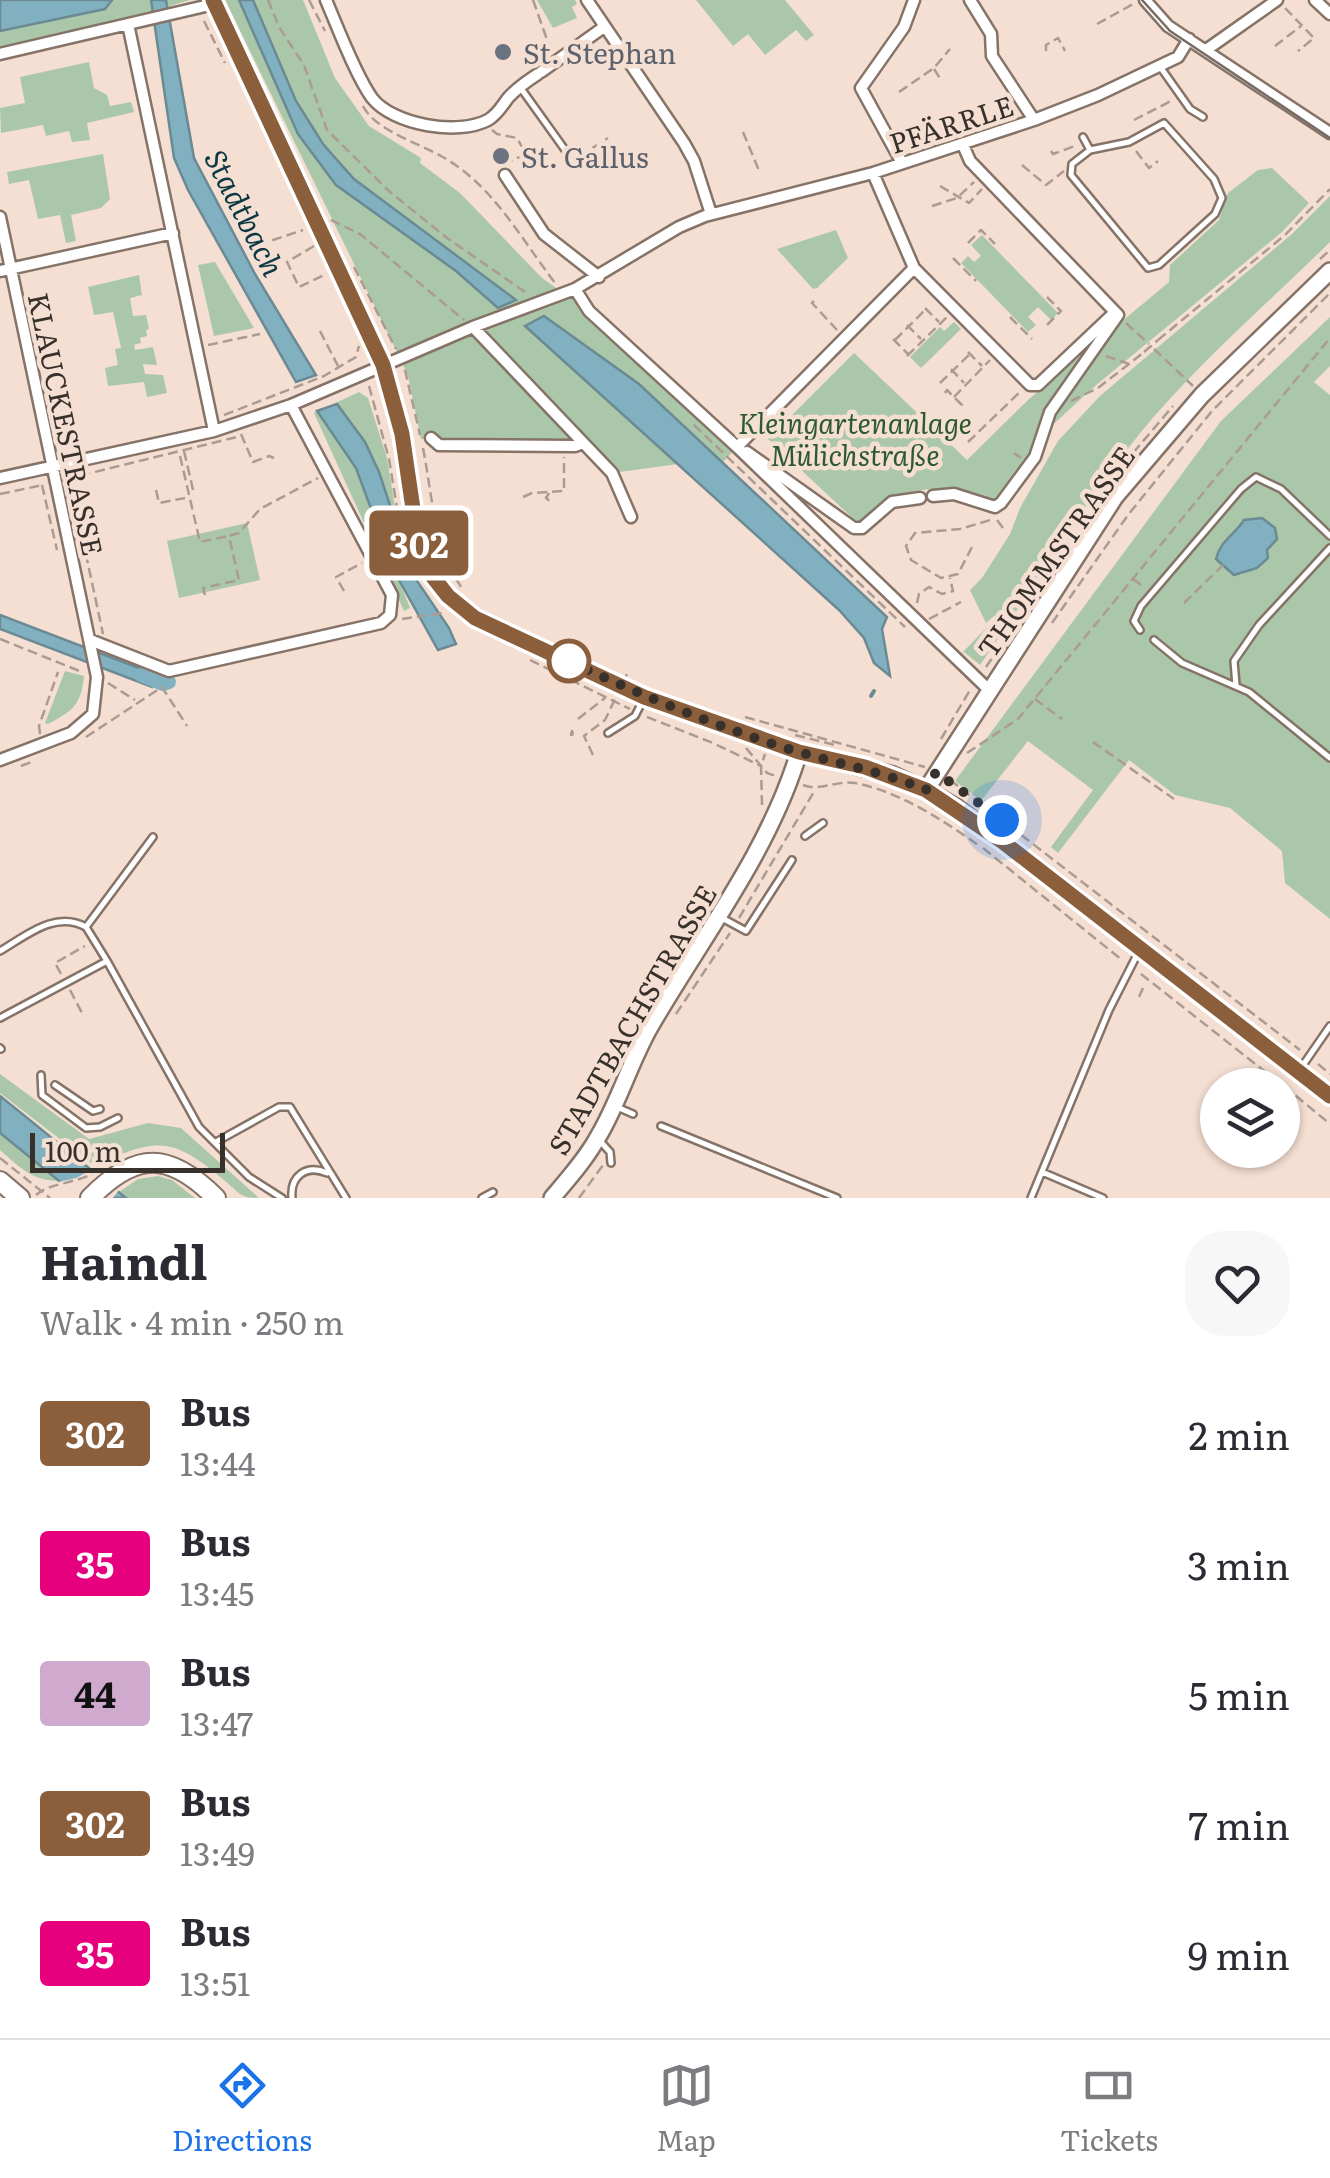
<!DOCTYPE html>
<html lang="en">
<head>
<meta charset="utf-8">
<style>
  :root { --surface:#fff; --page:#f7f7f7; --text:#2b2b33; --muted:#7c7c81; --line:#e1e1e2; --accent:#1a73e8 }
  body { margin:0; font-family:Literata,serif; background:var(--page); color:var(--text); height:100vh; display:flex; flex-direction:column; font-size:38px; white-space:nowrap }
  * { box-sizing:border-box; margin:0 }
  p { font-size:32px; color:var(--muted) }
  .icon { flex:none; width:55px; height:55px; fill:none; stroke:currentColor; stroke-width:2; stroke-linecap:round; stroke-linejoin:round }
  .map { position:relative; height:1198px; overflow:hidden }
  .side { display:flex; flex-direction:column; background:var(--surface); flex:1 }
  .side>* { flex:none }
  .badge { padding:0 20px; border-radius:8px; font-size:35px; line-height:65px }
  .fabs { position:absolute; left:1200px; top:1068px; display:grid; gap:20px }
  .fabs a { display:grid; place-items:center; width:100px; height:100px; border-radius:50%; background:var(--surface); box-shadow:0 2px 8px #0004; font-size:50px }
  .scale { position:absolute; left:30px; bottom:25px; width:195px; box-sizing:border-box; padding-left:10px; border:5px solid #38302b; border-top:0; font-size:28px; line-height:35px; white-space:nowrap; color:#38302b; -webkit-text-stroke:8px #f4dfd2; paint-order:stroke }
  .you { position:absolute; width:50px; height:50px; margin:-25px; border:8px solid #fff; border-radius:50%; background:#1a73e8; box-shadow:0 0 0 15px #1a73e833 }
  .map>.badge { position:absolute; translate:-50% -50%; box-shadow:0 0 0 5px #fff }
  .round { display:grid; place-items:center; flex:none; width:105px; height:105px; border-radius:40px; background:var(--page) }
  .overview { display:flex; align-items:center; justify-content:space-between; height:170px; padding:0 40px }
  h1 { font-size:48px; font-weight:700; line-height:75px }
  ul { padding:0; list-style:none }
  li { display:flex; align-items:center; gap:30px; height:130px; padding:0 40px }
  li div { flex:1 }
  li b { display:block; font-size:38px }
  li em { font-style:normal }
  li .badge { min-width:110px; font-weight:700; text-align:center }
  .tabs { display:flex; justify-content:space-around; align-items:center; height:140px; border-top:2px solid var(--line); background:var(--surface); font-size:28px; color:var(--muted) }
  .tabs a { display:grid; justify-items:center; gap:5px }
  .tabs .on { color:var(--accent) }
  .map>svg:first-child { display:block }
  .green { fill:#aac8a9; fill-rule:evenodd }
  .water { fill:#81b0c0; stroke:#6b8a93; stroke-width:2.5 }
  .pier { fill:#f4dfd2 }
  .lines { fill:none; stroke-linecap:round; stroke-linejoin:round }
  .stream { stroke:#6b8a93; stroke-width:4 }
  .canal { stroke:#81b0c0; stroke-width:14 }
  .lane-casing { stroke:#867368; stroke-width:10 }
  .street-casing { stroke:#867368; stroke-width:15 }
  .secondary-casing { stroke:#867368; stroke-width:20 }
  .primary-casing { stroke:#867368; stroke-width:22 }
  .path { stroke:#ab9b92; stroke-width:2.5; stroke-dasharray:10 5; stroke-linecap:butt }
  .lane { stroke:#fff; stroke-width:5 }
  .street { stroke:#fff; stroke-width:10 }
  .secondary { stroke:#fff; stroke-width:15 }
  .primary { stroke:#fff; stroke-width:18 }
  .tram { stroke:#776b63; stroke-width:2.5 }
  .path-bridge { stroke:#ab9b92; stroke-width:2.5; stroke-dasharray:10 5; stroke-linecap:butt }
  .line-casing { stroke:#fff; stroke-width:22 }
  .line { stroke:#8b5e3c; stroke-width:15 }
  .walk { stroke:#38302b; stroke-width:10; stroke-dasharray:0 18 }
  .worship-dot { fill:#6b7280; stroke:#f4dfd2; stroke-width:4 }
  .stop-dot { fill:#fff; stroke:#8b5e3c; stroke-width:5 }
  .labels { text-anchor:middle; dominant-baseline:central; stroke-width:9; stroke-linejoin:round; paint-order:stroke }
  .worship-label { font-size:28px; fill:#5b616d; stroke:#f4dfd2; text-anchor:start }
  .street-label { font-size:28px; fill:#38302b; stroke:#f4dfd2 }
  .park-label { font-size:28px; font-style:italic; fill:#2d5a2f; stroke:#f4dfd2 }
  .water-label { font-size:30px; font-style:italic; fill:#0c3844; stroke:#f4dfd2 }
</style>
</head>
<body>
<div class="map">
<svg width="1330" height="1198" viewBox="0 0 1330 1198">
  <rect width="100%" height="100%" fill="#f4dfd2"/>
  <!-- green -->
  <path class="green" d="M0,0H190L127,19L0,48Z
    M225,0H303L335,78L369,126L421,158L420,163L460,193L542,278L562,292L575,289L589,311L737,447L723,462L639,384L544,316L526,326L678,464L612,473L583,443L439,445L431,438L421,439L408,376L400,358Z
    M537,0H575L577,4L572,7L577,18L553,28Z
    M696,0H785L814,35L806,41L796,30L765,55L748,34L733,46Z
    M89,62L94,88L107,95L110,106L131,102L134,112L87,123L90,140L72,142L69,131L46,136L43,125L1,133L0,108L25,103L20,77Z
    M103,154L110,199L101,208L71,215L76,241L66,243L60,215L38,219L29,180L9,184L7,172Z
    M1272,168L1309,203L1282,232L1095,386L1033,443L1027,458L997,501C963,489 927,483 892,498C880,503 869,516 860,525L768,439L854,353L967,460L1029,399L1169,282L1170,265L1219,220L1228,193L1258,170Z
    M1330,196V242C1267,304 1197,364 1141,432C1082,505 1034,588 980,665L964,652L961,654L996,618L994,616L986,623L970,590L982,578L1010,534L1020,508L1058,441L1100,396L1292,234Z
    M836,230L848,258L817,288L813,289L777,249Z
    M982,235L1058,313L1051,320L1038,307L1028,317L1036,325L1028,332L961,263L968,256L974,262L981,256L971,245Z
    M215,262L254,328L214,336L198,265Z
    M139,275L142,295L130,298L133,316L146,315L149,329L146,330L147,336L140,338L141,343L134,345L135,350L153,347L157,365L143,364L145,374L163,375L167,393L147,397L144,382L108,386L105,368L118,365L115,349L121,348L113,312L94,315L88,287Z
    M1330,317V366L1314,382L1330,395V919L1285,883L1282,851L1230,808L1175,795L1129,760L1058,853L1051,847L1093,790L1028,741L981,801L955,781L1221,421ZM1235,533L1277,539L1241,575L1217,559C1219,546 1222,539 1235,533Z
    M954,322L961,329L921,368L910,357L940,327L944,331Z
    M359,392L368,398L387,458L398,526L386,547L410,608L404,611L314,413Z
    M247,523L260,580L179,598L167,541Z
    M65,671L84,676C81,705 73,711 48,724L45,723Z
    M0,1074L89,1139L148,1123L181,1128L259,1198C239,1198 240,1193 225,1181C172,1136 157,1137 95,1166L0,1093Z
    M0,1133L59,1181C33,1181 19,1167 0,1150Z
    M158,1176L172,1180L195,1198H126L119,1192L138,1179Z"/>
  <!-- water -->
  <path class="water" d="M0,0H112L105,9L0,31Z
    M151,0H166L194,158L255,274L316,375L296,382L188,190L174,158Z
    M239,0H253L296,101L323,144L354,179L516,300L498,308L456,271L336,185L298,134Z
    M544,316L639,384L887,617L882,629L890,676L874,663L864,638L839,610L525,326Z
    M337,404L365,442L379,472L413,575L449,628L456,644L438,650L394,571L356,468L317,411Z
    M1262,518L1275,528L1277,539L1267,550L1268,558L1257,568L1234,575L1216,559C1221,539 1234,536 1244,520Z
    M0,615L157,675L152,687L0,629Z
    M0,1096L126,1198H80L0,1133Z"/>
  <!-- pier -->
  <path class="pier" d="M95,1168L119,1190L113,1198H72L54,1183L76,1178Z"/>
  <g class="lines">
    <!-- stream -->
    <path class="stream" d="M871,696L874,691"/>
    <!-- canal -->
    <path class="canal" d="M141,675L163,684L169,682"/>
    <defs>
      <path id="lane" d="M1161,68L1190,109L1203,117
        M520,87L573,161
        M1083,137L1090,150L1072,164L1071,175L1148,268L1159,265L1215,214L1222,198L1214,179L1164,123L1129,142L1090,150
        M1140,630L1134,621L1141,606L1241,489L1256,477L1281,489L1330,536
        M1154,640L1182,663L1249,692L1330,758
        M1236,685L1234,661L1259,625L1330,548
        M608,733L635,716L643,700
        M805,836L823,823
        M722,918L746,931L792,860
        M0,951C26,936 55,910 86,927
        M107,961L86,927L153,837
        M0,1018L107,961L199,1127L249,1177L282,1198
        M0,1048L1,1049
        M1301,1068L1330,1026
        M41,1075L42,1095L86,1128L100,1127L118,1118
        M55,1085L93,1111L100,1109
        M617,1107L633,1114
        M661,1126L837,1198
        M599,1140L610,1152L611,1163
        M216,1142L279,1107H290L346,1198
        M1042,1172L1103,1198
        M292,1198C290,1176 306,1164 327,1173
        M482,1198L493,1192
        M1031,1198L1109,1010L1139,951"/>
      <path id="street" d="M326,0C337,26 356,76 372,98C393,125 458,136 488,120C497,115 502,106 508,98C517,88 527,81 538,74
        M587,0L684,143L694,161L711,214
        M970,0L991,34L992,56L1034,120
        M1145,0L1168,26L1330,133
        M1315,0L1330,14
        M128,24L214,431
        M1206,50L1277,0
        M0,54L214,4
        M541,72L604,27
        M902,163L861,88L904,27L914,0
        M873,173L914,268L1030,385H1038L1111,316
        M505,175L544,234L599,277
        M0,217L97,677L93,714L71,733L0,760
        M0,271L173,233
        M575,289L589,311L737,447L989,690
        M473,327L612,473L631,517
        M431,438L439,445L575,446L583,443
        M737,447L914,268
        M747,452L854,528H862L892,502L920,498
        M0,478L214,431L291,405L473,327L575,289L679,227L705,216L873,173L1034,120L1098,95L1178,57L1189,39
        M933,496L954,494L995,507L1001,503L1035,457L1050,412L1118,315L970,161L963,145
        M90,640L169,671L381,623L390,615L392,595L291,405"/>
      <path id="secondary" d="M213,0L383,365L402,434L417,537L433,577L448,596L475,617L644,697L799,752L893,775L926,790L957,808L1026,859L1330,1096
        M926,790L1115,497L1202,395L1330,271
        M552,1198C568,1179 586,1159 598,1137C619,1102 630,1062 650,1027C702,937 769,852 799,752"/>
      <path id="primary" d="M0,1181L20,1198
        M90,1198C136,1151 169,1151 216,1198"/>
    </defs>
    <!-- lane casing -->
    <use href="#lane" class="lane-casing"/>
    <!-- street casing -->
    <use href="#street" class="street-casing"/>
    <!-- secondary casing -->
    <use href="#secondary" class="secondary-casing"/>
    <!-- primary casing -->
    <use href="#primary" class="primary-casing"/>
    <!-- path -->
    <path class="path" d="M268,0L279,27L304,65L327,130L390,192L447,238L528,294
      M309,0L325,31
      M533,0L551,51
      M1285,8L1314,38L1298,51
      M204,21L225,63
      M1097,24L1135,3
      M1275,46L1301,26
      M1046,51V45L1058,38L1065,51
      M934,69L941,80
      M899,92L934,68L950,49
      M363,106C375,130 418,143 441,156C492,184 520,237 555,283
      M1134,120L1171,101
      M492,130L497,134L517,138L526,154L506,163
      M743,132L760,173
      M1051,151L1053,154L1075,146
      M1136,151L1149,168L1158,161
      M580,156L608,138
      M1022,165L1046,185L1064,171
      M940,186L969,203L982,189
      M932,206L957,198L974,182
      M331,220L360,234L464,320
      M968,243L981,230L995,244
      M258,245L303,230
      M314,246L287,262L299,287L324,275
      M953,258L976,281
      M1320,259L1330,250
      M354,267L396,349
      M814,301L812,303L837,330
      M925,308L939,322
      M1010,317L1032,339
      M1126,323L1149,344
      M907,325L921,339
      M1047,325L1061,311L1047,297
      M320,331L338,366
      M893,339L908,354
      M895,340L926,309
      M1158,340L1285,235L1330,189
      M208,345L260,334
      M1154,349L1193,386
      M968,352L982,366
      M907,356L947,317
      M1106,356L1129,364L1144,352
      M951,369L964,383
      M405,370L420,435
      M940,383L970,354
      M369,386L389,459L398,514
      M945,393L947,390L962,405L959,408
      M954,397L990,360
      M1071,401L1098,388L1129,364
      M224,415L324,376L356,357L359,346
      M694,425L905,627
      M241,434L253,462L269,456L274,458
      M968,442L1021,391
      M423,448C432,493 434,549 462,588
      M184,451L194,494
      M1014,453L1021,458
      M180,456L200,542L228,536
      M66,479L237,437
      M70,480L103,634
      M42,485L57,550
      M1104,487L1173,406
      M156,490L159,503L185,498
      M549,493L546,498L551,502
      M0,494L43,485
      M523,497L532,493L564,491V457
      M997,520L1003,528
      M972,547L958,574L941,578L911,560L906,546L915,533L960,529L994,519
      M1133,579L1145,588
      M344,591L336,577L362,563
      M205,595L203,588L239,580L229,536L239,533L260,509L318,478
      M917,603L919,594L929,587L942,594L953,591L950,578
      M1184,603L1223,565
      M402,619L443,613
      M929,619L961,602
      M1052,623L1128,515L1212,411L1330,293
      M0,639L82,672
      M530,660L630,709
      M986,667L1018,620
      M108,683L135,700
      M1035,699L1062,719
      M647,717L713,743L761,766
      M745,717L925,767
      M578,719L605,698
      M40,734L39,726L58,672
      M573,734L572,731L571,735L576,733
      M795,735L835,745
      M86,737L162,687L187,726
      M941,739L970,690
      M1093,742L1174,799
      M746,748L767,773L776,776
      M967,753L1018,719L1330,338
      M21,766L34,761
      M950,780L1300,1050
      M803,785C819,792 836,780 855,783C901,792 944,821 981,847
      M762,805L761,766L765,754
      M983,848L1122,960
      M739,918L815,790
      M61,974L55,963L85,946
      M1141,974L1282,1085
      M70,990L82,1013
      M1139,997L1143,988
      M676,1014L730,933
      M1318,1064L1330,1074
      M1284,1086L1330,1124
      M0,1158L50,1198
      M565,1158L597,1105
      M36,1195C47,1184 75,1183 92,1174
      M579,1198L603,1165"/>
    <!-- lane -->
    <use href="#lane" class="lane"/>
    <!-- street -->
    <use href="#street" class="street"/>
    <!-- secondary -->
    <use href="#secondary" class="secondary"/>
    <!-- primary -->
    <use href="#primary" class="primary"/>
    <!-- tram -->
    <path class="tram" d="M1142,0L1170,31L1330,138"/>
    <!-- path-bridge -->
    <path class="path-bridge" d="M1144,352L1158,340
      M593,755L584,736L605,720L627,674"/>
  </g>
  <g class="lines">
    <defs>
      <path id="line" d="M213,0L383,365L402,434L417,536L433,577L448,596L475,618L644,697L799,752L865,767L926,790L1003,842L1330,1096"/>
    </defs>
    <!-- line casing -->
    <use href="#line" class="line-casing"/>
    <!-- line -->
    <use href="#line" class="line"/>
    <!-- walk -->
    <path class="walk" d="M569,661L562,658C639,694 718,728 799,752C842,765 884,772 926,790L936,772L1002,820"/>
  </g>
  <!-- markers -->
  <g class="worship-dot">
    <circle cx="503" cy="52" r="10"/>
    <circle cx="501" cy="156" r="10"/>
  </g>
  <circle class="stop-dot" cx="569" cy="661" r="20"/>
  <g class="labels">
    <!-- worship labels -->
    <g class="worship-label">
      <text x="523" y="52">St. Stephan</text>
      <text x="521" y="156">St. Gallus</text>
    </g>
    <!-- street labels -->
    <g class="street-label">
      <text transform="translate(951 123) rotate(-18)">PFÄRRLE</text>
      <text transform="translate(67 424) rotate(78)">KLAUCKESTRASSE</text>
      <text transform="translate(1055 551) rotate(-55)">THOMMSTRASSE</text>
      <text transform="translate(631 1019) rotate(-60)">STADTBACHSTRASSE</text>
    </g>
    <!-- park labels -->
    <g class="park-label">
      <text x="855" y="422">Kleingartenanlage<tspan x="855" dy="32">Mülichstraße</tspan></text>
    </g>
    <!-- water labels -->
    <g class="water-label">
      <text transform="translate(246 212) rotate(63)">Stadtbach</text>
    </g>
  </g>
</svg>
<div class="fabs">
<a><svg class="icon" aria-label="layers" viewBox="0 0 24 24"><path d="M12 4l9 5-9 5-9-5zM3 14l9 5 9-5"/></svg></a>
</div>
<div class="scale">100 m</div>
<div class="you" style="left:1002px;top:820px"></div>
<b class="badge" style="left:419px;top:543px;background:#8b5e3c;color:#fff">302</b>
</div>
<section class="side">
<div class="overview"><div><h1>Haindl</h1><p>Walk · 4 min · 250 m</p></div><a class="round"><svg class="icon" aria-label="heart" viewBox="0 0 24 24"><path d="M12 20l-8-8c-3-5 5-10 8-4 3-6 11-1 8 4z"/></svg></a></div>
<ul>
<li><span class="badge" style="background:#8b5e3c;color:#fff">302</span><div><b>Bus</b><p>13:44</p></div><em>2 min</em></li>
<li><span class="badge" style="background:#e6007e;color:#fff">35</span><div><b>Bus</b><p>13:45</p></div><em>3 min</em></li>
<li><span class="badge" style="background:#d0a9cf;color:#111">44</span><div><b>Bus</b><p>13:47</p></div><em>5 min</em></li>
<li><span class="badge" style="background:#8b5e3c;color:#fff">302</span><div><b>Bus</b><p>13:49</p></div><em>7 min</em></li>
<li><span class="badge" style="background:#e6007e;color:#fff">35</span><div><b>Bus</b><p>13:51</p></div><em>9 min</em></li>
</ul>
</section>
<nav class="tabs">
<a class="on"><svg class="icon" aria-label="directions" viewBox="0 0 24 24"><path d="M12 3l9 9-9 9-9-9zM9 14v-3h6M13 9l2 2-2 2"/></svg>Directions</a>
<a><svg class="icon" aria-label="map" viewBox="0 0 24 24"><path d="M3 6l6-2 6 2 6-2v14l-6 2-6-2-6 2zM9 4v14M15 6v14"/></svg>Map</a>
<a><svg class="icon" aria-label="tickets" viewBox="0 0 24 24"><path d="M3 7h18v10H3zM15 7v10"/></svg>Tickets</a>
</nav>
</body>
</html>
